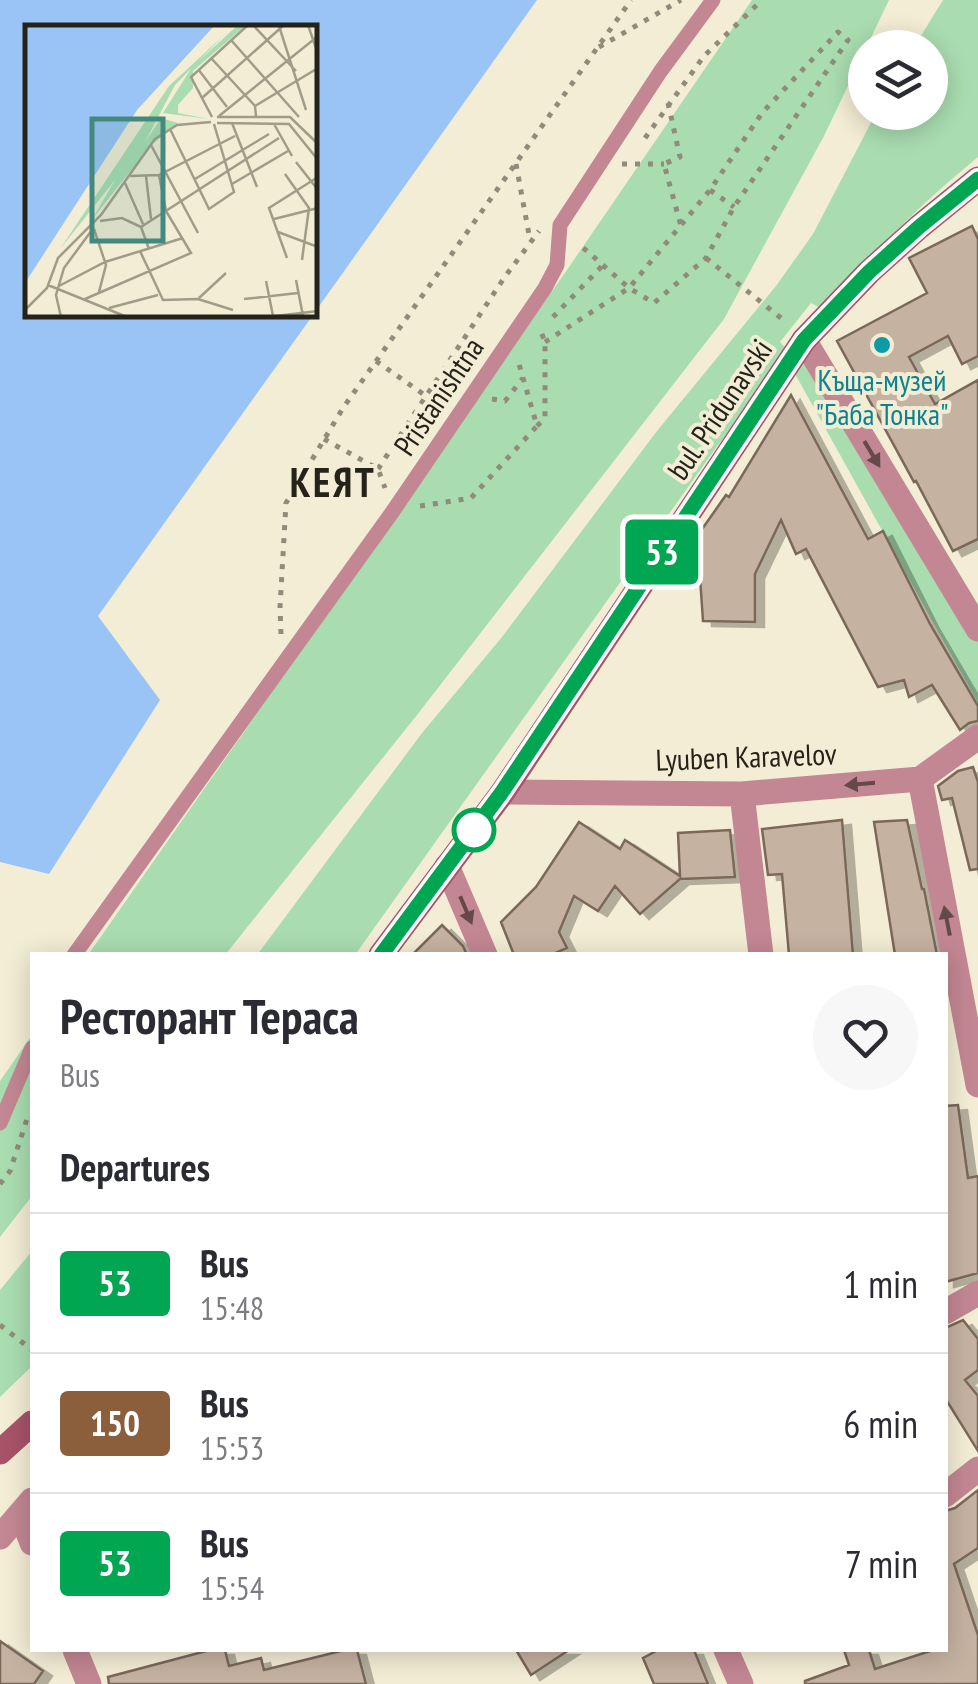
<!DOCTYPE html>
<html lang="en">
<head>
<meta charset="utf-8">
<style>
  :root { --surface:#fff; --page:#f7f7f7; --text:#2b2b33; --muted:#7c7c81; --line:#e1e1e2 }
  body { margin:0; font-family:"PT Sans Narrow",sans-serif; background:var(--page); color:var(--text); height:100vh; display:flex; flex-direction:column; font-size:38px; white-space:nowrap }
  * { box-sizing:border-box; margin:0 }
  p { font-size:32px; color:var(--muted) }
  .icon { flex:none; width:55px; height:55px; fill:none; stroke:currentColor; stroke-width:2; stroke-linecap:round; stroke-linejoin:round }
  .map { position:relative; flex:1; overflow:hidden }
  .drawer { position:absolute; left:30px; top:952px; width:918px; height:700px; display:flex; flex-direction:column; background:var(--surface); border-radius:0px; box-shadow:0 5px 25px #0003 }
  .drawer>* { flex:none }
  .badge { padding:0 20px; border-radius:8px; font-size:35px; line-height:65px }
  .controls { position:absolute; left:848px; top:30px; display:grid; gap:20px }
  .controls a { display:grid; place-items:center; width:100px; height:100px; border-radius:50%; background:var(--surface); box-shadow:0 5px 25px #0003; font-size:50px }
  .map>.badge { position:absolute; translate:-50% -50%; box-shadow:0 0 0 5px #fff }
  h2 { padding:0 30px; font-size:38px; line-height:90px }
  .round { display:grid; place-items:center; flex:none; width:105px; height:105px; border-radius:52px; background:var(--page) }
  .head { display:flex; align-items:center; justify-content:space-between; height:170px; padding:0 30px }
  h1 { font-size:48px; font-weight:700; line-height:75px }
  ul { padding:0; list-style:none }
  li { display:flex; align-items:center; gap:30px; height:140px; padding:0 30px; border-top:2px solid var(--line) }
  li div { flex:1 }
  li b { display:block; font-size:38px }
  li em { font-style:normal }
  li .badge { min-width:110px; font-weight:700; text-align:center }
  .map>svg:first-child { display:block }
  .green { fill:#a9ddb0 }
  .water { fill:#99c4f5 }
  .building { fill:#c5b2a1; stroke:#7a6859; stroke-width:2.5; filter:url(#shadow) }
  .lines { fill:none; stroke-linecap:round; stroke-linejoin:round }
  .path { stroke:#908b7a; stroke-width:5; stroke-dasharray:5 8; stroke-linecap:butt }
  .service { stroke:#c28792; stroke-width:15 }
  .minor { stroke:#c28792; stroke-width:25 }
  .tertiary { stroke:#c28792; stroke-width:25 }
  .secondary { stroke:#a75368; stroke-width:25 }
  .oneway { fill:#634a49 }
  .line-casing { stroke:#fff; stroke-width:22 }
  .line { stroke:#00a651; stroke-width:15 }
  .culture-dot { fill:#0f9aa8; stroke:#f4edd5; stroke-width:4 }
  .stop-dot { fill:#fff; stroke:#00a651; stroke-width:5 }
  .labels { text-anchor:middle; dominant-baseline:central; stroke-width:8; stroke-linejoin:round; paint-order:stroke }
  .culture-label { font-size:30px; fill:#0d838f; stroke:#f4edd5 }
  .street-label { font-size:30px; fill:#242219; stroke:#f4edd5 }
  .district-label { font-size:40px; font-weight:bold; letter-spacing:2.5px; fill:#242219; stroke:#f4edd5 }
  .inset-road { fill:none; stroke:#a19c8a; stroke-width:2.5 }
  .view { fill:#44897f; fill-opacity:0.15; stroke:#44897f; stroke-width:5 }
  .inset-edge { fill:none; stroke:#242219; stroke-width:5 }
</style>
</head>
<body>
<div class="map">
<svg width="978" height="1684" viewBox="0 0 978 1684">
  <defs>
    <filter id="shadow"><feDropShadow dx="9" dy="5" stdDeviation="0" flood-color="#0004"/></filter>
  </defs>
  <rect width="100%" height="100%" fill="#f4edd5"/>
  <!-- green -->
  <path class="green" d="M752,0H889L824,136L724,319L417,715L225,955H88L569,267Z
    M943,0H978V157C922,203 870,254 824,310L811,303L780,342L792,355L718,445L355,955H257L422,733L502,637L657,431L776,286L813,234L876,113L930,112V48L914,47Z
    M801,345L978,610V703L789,363Z
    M32,1035V1196L0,1237V1081Z
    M32,1251V1366L0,1397V1290Z"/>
  <!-- water -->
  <path class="water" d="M0,0H537L315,312V28H28V315H313L98,616L160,700L49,874L0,862Z"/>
  <!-- building -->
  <path class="building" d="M972,226L978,239V356L962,364L948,336L909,357L935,404L978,380V539L953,551L916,481L914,482L837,341L927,293L909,258Z
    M791,395L868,539L883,531L930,624L978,706V721L969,723L960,730L932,685L909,697L904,680L878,687L806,549L796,554L781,520L755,574V622L703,621L700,577L679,562L726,495L729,497Z
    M973,767L978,782V869L970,870L952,798L942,800L938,786L958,771Z
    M842,820L853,955H789L782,874L768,875L762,829Z
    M907,820L922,889H924L937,955H895L874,822Z
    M579,822L620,849L625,840L680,876L678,833L730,830L735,877L680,879L640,914L615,886L598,911L574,896L559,932L567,948L551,955H514L501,922L536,887Z
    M442,925L463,946L467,955H412Z
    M958,1105L968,1178L978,1176V1273L945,1282V1106Z
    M963,1320L978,1339V1370L965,1380L978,1396V1451L945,1398V1328Z
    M978,1490V1548L954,1564L978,1635V1684H805V1681L849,1665L844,1650H869L875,1669L933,1650H945V1511L955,1508Z
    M0,1641L43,1671L34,1684H0Z
    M210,1650H225L229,1666L261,1658L264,1670L345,1650H357L366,1684H109L108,1677Z
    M516,1650H569L531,1675Z
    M658,1650H694L708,1684H654L643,1658Z"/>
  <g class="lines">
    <!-- path -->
    <path class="path" d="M599,47L681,0
      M668,103L680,157L664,164L681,226
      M645,138L704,56L762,0
      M516,164L530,240
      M622,164H664
      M710,190L734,207
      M706,258L786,322
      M553,317L603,265
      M545,342L629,288L710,190L762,113L838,32L848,40L734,207L706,258L654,303L629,288L580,245
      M376,361L426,396H447
      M492,399L505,401L523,378
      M537,426L545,418V342L540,329
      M324,439L378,469L385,488
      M378,469L504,278L539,231
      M420,506L471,498L537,426L519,364
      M281,634L280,607L286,503L343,408L631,0
      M0,1184L10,1171L28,1116
      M0,1325L32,1350"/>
    <!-- service -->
    <path class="service" d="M74,955L393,511L545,288L557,265L560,225L660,72L713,0
      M0,1123L32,1048"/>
    <!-- minor -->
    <path class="minor" d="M804,340L978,629
      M920,779L978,1085
      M503,792L742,794L920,779L978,737
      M742,794L761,955
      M447,866L485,955
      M945,1495L978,1469
      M21,1514L32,1543
      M0,1537L32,1500
      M75,1650L89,1684"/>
    <!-- tertiary -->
    <path class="tertiary" d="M945,1312L978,1293
      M726,1650L741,1684"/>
    <!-- secondary -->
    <path class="secondary" d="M381,955L503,792L804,340L869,272L919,227L978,179
      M0,1452L32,1423"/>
  </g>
  <!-- one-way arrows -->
  <defs><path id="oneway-solid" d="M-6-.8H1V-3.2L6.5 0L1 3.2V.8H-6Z" transform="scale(2.5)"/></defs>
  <g class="oneway">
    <use href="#oneway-solid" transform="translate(872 454) rotate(59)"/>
    <use href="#oneway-solid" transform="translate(860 784) rotate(175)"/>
    <use href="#oneway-solid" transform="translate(466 910) rotate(67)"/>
    <use href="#oneway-solid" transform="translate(947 921) rotate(-101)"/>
  </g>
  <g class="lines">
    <defs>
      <path id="line" d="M381,955L502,792L804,340L869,272L919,227L978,179"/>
    </defs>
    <!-- line casing -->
    <use href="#line" class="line-casing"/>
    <!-- line -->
    <use href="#line" class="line"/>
  </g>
  <!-- markers -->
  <circle class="culture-dot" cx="882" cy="345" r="10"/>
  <circle class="stop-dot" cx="474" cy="830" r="20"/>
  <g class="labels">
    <!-- culture labels -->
    <g class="culture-label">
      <text x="882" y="379">Къща-музей<tspan x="882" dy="34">"Баба Тонка"</tspan></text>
    </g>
    <!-- street labels -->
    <g class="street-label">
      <text transform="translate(438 396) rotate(-56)">Pristanishtna</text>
      <text transform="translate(719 409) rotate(-56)">bul. Pridunavski</text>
      <text transform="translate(746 756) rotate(-2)">Lyuben Karavelov</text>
    </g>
    <!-- district labels -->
    <g class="district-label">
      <text x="333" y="482">КЕЯТ</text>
    </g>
  </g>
  <!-- overview -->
  <g transform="translate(25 25)">
    <rect width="292" height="292" fill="#f4edd5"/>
    <path d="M213,0H221L168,46V63L153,80V88L184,94L138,88L167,42ZM199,10L150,60L120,117L136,93L153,98L125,121L66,196L90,155L35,224L144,61Z" fill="#a9ddb0"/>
    <path d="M0,0H190L112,85L0,258Z" fill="#99c4f5"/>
    <path class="inset-road" d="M228,0L271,46M283,0L293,29M254,1L281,85M206,15L274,92M186,33L230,81L231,91M173,44L202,82M177,73L259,0M230,81L293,43M194,91L293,11M187,92L166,52L223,0M192,92H265L293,119M192,98L264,99L293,135M207,98L232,162M249,99L267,131M145,104L184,184L209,167L189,99M126,120L173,208M271,137L293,165M260,149L284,183L277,235M105,151L134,150L210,111M121,151L126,194M170,154L244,109M100,158L118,199M207,159L263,126M249,194L293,183M75,196L97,193L116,202L124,224M116,202L254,113M69,204L81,240L74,267M253,207L293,222M115,226L138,275L173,274L208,285M262,233L244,183L293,152M271,255L278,291M241,256L248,291M23,260L102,292M34,261L80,237L158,213M174,273L201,248M60,274L166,228L141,186L134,150M219,274L273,268M84,283L133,270M0,285L22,263L33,233L76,190L130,114L152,100L186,97M36,292L31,270L39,243L67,205M242,292L293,286"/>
    <path class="view" d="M67,94H138V216H67Z"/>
    <rect width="292" height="292" class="inset-edge"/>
  </g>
</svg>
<div class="controls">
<a><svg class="icon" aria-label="layers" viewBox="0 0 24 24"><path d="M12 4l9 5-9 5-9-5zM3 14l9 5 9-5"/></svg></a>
</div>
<b class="badge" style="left:662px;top:552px;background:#00a651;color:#fff">53</b>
<section class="drawer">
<div class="head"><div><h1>Ресторант Тераса</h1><p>Bus</p></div><a class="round"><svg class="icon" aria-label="heart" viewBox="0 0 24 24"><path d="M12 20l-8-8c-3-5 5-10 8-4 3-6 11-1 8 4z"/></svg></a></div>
<h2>Departures</h2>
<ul>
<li><span class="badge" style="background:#00a651;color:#fff">53</span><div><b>Bus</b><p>15:48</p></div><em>1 min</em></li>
<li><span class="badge" style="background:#8b5e3c;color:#fff">150</span><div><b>Bus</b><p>15:53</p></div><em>6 min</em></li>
<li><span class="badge" style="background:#00a651;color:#fff">53</span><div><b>Bus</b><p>15:54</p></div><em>7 min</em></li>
</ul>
</section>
</div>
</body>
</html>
